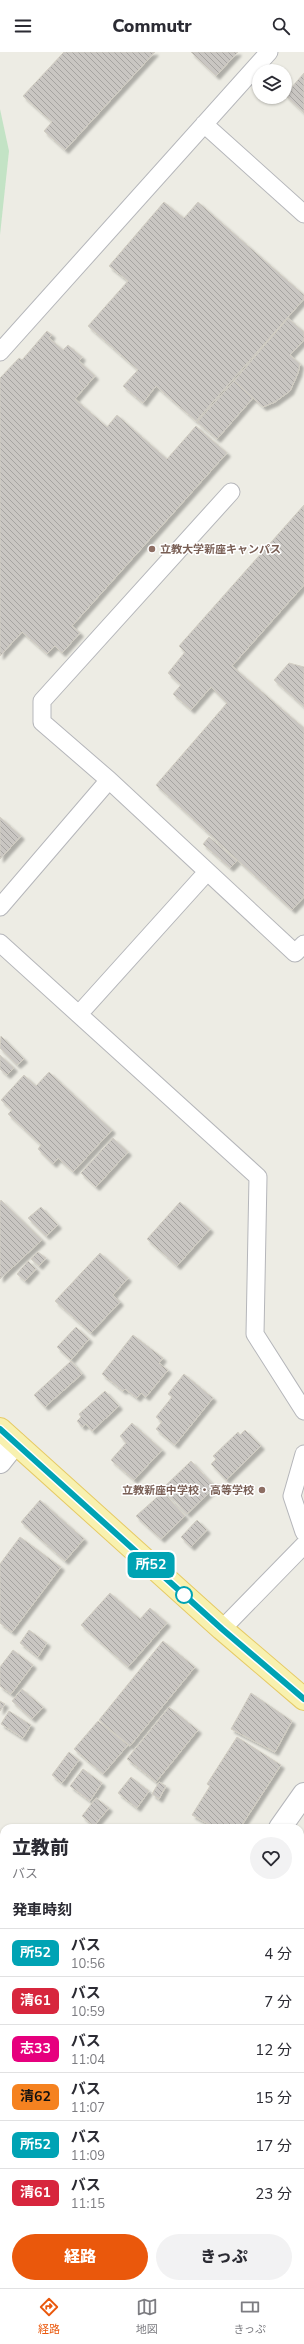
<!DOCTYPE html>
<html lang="ja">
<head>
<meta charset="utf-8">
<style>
  :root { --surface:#fff; --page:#f2f2f3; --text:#2b2b33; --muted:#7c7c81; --line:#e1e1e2; --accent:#ea580c }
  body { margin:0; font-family:"Nunito Sans","Noto Sans JP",sans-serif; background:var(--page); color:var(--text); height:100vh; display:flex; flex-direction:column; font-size:15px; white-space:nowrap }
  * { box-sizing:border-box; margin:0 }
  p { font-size:13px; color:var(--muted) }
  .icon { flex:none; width:22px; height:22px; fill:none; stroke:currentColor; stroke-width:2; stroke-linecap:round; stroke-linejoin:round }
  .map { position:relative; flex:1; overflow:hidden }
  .drawer { position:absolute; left:0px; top:1772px; width:304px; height:464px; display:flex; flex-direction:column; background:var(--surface); border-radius:12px 12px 0 0; box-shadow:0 1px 3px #0004 }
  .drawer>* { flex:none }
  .badge { padding:0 8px; border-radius:6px; font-size:14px; line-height:26px }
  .tools { position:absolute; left:252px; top:12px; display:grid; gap:8px }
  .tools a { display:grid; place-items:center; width:40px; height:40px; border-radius:50%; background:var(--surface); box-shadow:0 1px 3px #0004; font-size:20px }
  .map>.badge { position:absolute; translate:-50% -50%; box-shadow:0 0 0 2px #fff }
  h2 { padding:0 12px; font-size:15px; line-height:36px }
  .round { display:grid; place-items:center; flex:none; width:42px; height:42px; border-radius:21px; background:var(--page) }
  .overview { display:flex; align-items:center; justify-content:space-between; height:68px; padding:0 12px }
  h1 { font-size:19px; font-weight:800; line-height:30px }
  .cta { display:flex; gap:8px; margin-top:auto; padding:8px 12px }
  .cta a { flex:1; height:46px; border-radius:24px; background:var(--accent); color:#fff; font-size:16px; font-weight:800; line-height:46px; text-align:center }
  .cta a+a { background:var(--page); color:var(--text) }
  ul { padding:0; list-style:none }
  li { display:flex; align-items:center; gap:12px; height:48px; padding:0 12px; border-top:1px solid var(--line) }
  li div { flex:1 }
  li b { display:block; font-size:15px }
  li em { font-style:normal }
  li .badge { min-width:44px; font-weight:700; text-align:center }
  header { display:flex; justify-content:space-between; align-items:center; height:52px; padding:0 12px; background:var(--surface); font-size:18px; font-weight:800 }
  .dock { display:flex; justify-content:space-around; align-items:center; height:56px; border-top:1px solid var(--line); background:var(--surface); font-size:11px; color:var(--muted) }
  .dock a { display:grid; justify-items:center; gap:2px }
  .dock .on { color:var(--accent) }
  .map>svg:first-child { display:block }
  .park { fill:#c3e3c5 }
  .building { fill:url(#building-back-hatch); stroke:#d2cec3; filter:url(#shadow) }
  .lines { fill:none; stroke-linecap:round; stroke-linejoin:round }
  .lane-casing { stroke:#b5b6ba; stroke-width:19 }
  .street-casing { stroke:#b5b6ba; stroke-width:24 }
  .primary-casing { stroke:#e6ca65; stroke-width:24 }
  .lane { stroke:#fff; stroke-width:17 }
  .street { stroke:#fff; stroke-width:22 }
  .primary { stroke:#f8f1af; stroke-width:22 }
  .line-casing { stroke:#fff; stroke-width:9 }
  .line { stroke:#00a3b4; stroke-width:6 }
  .education-dot { fill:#8d6e63; stroke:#fff; stroke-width:1.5 }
  .stop-dot { fill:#fff; stroke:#00a3b4; stroke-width:2 }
  .labels { text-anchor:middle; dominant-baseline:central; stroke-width:3; stroke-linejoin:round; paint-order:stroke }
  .education-label { font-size:11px; font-weight:bold; fill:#785e54; stroke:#fff; text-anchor:start }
</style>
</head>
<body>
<header><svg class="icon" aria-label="menu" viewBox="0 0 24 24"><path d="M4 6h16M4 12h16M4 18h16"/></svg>Commutr<svg class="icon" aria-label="search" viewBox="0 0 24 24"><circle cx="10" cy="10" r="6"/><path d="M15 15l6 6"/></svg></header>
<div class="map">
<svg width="304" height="2236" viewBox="0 0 304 2236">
  <defs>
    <pattern id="building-back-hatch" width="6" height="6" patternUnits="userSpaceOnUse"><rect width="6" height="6" fill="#c9c6c2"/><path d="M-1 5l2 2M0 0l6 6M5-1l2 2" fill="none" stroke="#a6a4a1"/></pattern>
    <filter id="shadow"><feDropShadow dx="3.5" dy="3.5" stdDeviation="1" flood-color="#0004"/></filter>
  </defs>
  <rect width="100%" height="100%" fill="#edece4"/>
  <!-- park -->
  <path class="park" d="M0,57L9,99L0,183Z"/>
  <!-- building -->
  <path class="building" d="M64,0H155L65,98L44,79L52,70L23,44Z
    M191,0H238L216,24Z
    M304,21V61L285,43Z
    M164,150L184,166L198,150L304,243V247L196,369L156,334L143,351L123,334L138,318L88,274L128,229L109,214Z
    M288,266L304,280V288L290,303L300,312L298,321L290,339L275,350L263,355L234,329Z
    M47,279L52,283L49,286L63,298L68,293L82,305L79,309L95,324L75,347L107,375L117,363L167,407L196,374L227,401L72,574L80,581L62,601L55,594L47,602L22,580L0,604V326L19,306L22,308Z
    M234,329L253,346L217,387L197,370Z
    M304,453V533L232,614L304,676V845L292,858L156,733L227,651L211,635L191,658L173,642L181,633L168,621L185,600L179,594Z
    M289,611L304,615V655L274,628Z
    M0,765L21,784L0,807Z
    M209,785L237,809L230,816L203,792Z
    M1,984L24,1007L17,1013L0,996Z
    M0,1003L14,1016L7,1023L0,1017Z
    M49,1020L112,1078L73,1120L58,1106L53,1112L38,1097L41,1093L8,1062L12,1058L1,1048L24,1023L36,1034Z
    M113,1086L128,1100L96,1135L81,1121Z
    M1,1148L42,1188L0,1227V1150Z
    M180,1150L210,1177L177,1214L147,1187Z
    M41,1155L58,1173L46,1184L28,1166Z
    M38,1200L46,1206L39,1214L31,1207Z
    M100,1201L128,1226L113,1243L120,1250L91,1281L55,1249Z
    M28,1209L36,1217L25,1229L17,1222Z
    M76,1275L89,1287L71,1308L57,1295Z
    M133,1283L163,1306L159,1311L168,1318L146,1345L141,1341L137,1346L125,1337L123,1339L102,1322Z
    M71,1309L82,1322L45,1355L34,1343Z
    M184,1322L213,1346L175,1393L156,1377L162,1370L156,1365L172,1345L168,1342Z
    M105,1339L119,1354L92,1379L86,1372L82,1375L77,1369L81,1365L79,1362Z
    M132,1371L162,1398L134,1428L111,1408L126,1391L120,1384Z
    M245,1378L261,1394L226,1428L211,1412L216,1407L213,1404L238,1380L240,1383Z
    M191,1409L215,1435L187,1462L163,1436Z
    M163,1440L185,1464L161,1487L136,1464Z
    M40,1448L84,1487L65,1509L21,1470Z
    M197,1468L207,1478L191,1495L181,1485Z
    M20,1485L61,1515L12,1580L0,1571V1512Z
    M110,1541L140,1567L150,1556L167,1571L128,1615L81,1573Z
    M29,1578L47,1591L38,1605L20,1591Z
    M163,1589L195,1615L130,1694L99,1668Z
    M13,1598L33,1613L11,1642L0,1634V1615Z
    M22,1637L43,1655L32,1667L12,1649Z
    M251,1641L292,1669L275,1700L231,1677Z
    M0,1649L5,1652L0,1659Z
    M169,1655L198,1678L156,1730L127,1707Z
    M9,1659L31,1673L23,1686L1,1672Z
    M98,1669L128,1693L103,1722L74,1697Z
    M237,1685L281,1713L240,1776H216L192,1763L210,1734L207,1732Z
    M69,1700L79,1708L62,1731L52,1723Z
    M83,1717L102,1731L90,1749L70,1734Z
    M131,1725L149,1739L137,1756L118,1741Z
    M159,1730L166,1734L159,1747L152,1742Z
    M96,1746L109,1756L94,1774L82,1764Z
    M0,1846L4,1849V1854L0,1860Z
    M304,1858V1970L300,1967V1862Z"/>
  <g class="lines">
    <defs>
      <path id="lane" d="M204,72L304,162
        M0,300L269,0
        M231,440L42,649V670L109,728L295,901L304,892
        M0,855L109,728
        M0,891L258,1125L255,1282L304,1359
        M79,962L207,820
        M304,1402L292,1444L304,1480
        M222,1577L304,1493"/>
      <path id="street" d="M0,1410L15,1391
        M280,1776L304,1742
        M0,2172L4,2166
        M143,2232L147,2236"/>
      <path id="primary" d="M0,1377L222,1577L304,1647"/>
    </defs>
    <!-- lane casing -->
    <use href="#lane" class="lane-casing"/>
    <!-- street casing -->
    <use href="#street" class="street-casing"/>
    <!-- primary casing -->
    <use href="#primary" class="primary-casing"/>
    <!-- lane -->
    <use href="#lane" class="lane"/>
    <!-- street -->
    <use href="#street" class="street"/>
    <!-- primary -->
    <use href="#primary" class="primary"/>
  </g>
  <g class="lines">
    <defs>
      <path id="line" d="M0,1377L222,1577L304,1647"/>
    </defs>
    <!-- line casing -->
    <use href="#line" class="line-casing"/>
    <!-- line -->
    <use href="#line" class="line"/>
  </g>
  <!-- markers -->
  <g class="education-dot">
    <circle cx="152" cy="497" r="4"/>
    <circle cx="262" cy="1438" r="4"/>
  </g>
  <circle class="stop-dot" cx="184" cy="1543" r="8"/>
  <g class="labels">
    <!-- education labels -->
    <g class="education-label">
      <text x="160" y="497">立教大学新座キャンパス</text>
      <text x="254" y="1438" text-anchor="end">立教新座中学校・高等学校</text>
    </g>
  </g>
</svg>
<div class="tools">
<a><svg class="icon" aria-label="layers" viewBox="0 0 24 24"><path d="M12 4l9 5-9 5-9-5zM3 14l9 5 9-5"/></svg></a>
</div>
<b class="badge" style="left:151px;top:1513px;background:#00a3b4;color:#fff">所52</b>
<section class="drawer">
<div class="overview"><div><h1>立教前</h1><p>バス</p></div><a class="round"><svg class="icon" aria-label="heart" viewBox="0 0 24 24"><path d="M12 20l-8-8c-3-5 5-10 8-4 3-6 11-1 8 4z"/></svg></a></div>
<h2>発車時刻</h2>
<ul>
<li><span class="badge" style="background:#00a3b4;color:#fff">所52</span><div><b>バス</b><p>10:56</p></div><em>4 分</em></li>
<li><span class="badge" style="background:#d7263d;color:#fff">清61</span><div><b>バス</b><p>10:59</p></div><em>7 分</em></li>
<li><span class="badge" style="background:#e6007e;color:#fff">志33</span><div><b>バス</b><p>11:04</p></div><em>12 分</em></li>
<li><span class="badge" style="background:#f58220;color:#111">清62</span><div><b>バス</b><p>11:07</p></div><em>15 分</em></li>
<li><span class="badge" style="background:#00a3b4;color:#fff">所52</span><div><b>バス</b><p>11:09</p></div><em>17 分</em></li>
<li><span class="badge" style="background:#d7263d;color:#fff">清61</span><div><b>バス</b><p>11:15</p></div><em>23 分</em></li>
</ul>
<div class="cta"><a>経路</a><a>きっぷ</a></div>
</section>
</div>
<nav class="dock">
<a class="on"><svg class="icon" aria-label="directions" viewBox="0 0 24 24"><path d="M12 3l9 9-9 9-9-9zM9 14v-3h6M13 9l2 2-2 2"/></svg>経路</a>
<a><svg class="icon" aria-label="map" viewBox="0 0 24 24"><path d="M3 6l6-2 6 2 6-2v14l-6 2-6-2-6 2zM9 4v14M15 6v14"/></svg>地図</a>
<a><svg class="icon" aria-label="tickets" viewBox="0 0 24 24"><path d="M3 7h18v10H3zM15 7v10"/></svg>きっぷ</a>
</nav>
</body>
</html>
